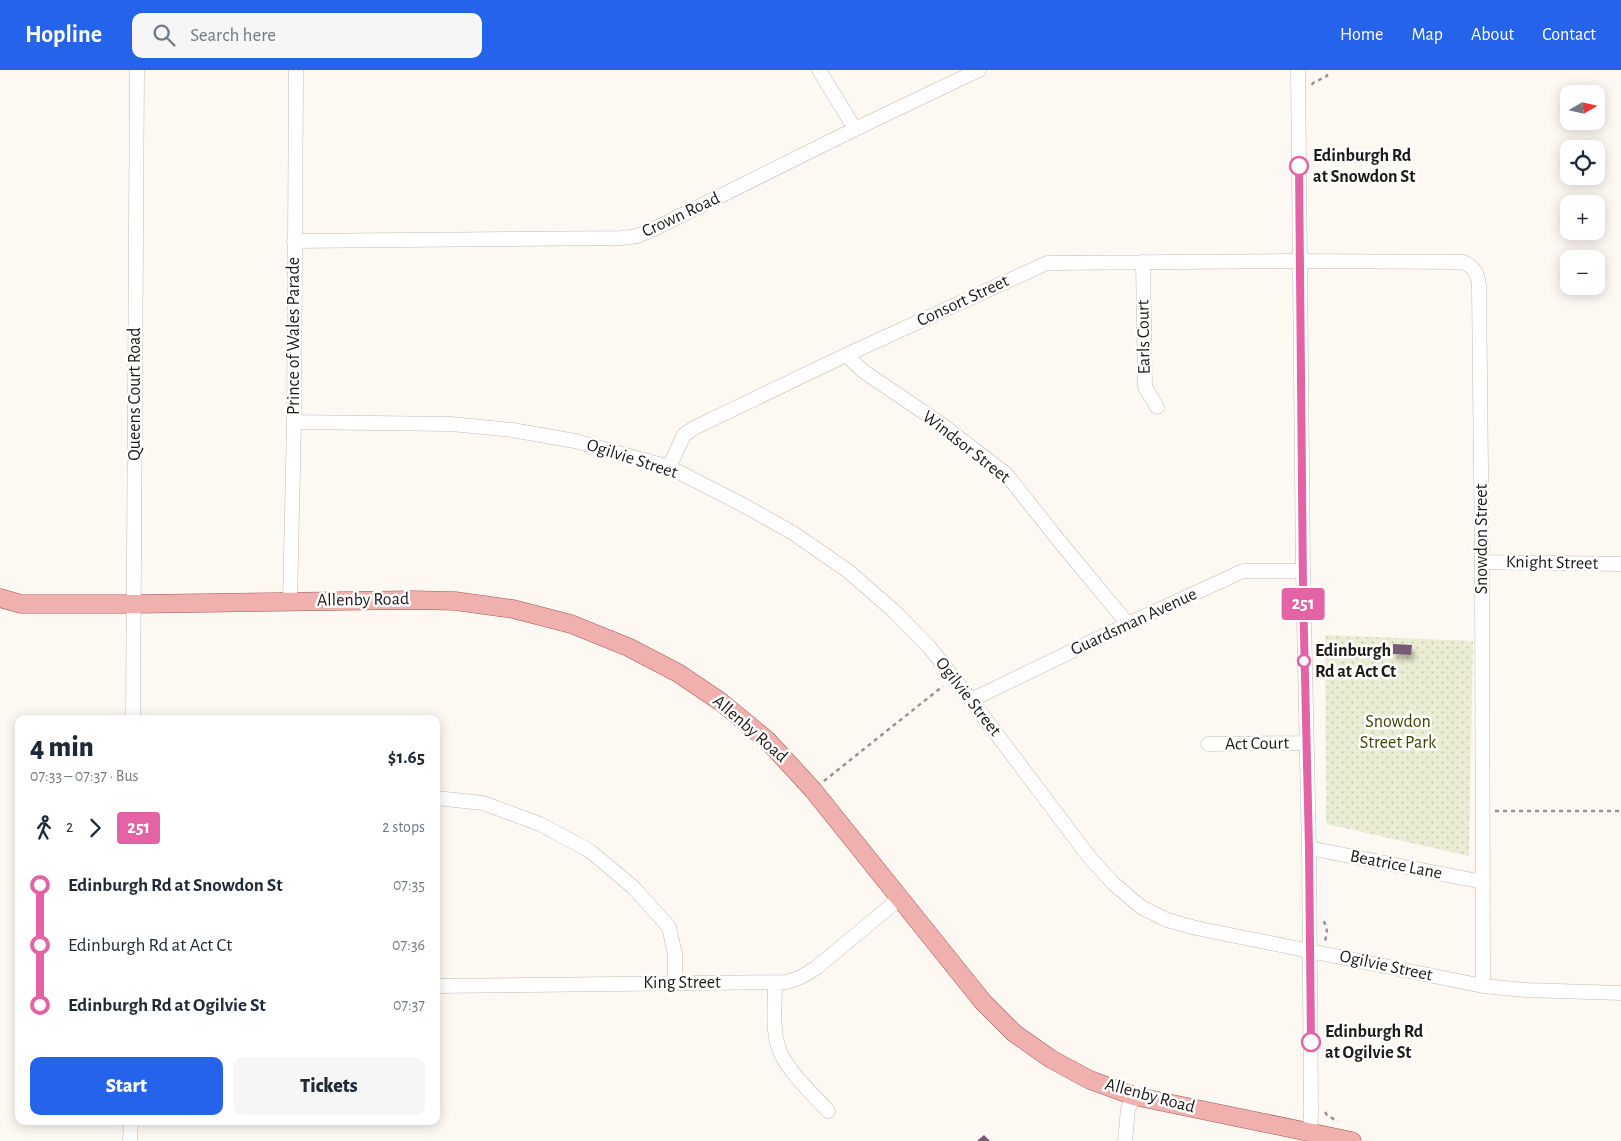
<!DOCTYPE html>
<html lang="en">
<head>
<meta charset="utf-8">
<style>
  :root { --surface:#fff; --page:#f6f6f7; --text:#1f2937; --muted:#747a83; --accent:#2563eb }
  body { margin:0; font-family:"Alegreya Sans",sans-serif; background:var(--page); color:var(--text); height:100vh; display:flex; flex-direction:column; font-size:19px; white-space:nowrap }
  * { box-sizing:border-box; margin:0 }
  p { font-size:16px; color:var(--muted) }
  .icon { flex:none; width:28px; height:28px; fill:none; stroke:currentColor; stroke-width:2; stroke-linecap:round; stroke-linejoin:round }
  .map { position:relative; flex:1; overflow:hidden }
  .drawer { position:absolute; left:15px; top:645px; width:425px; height:410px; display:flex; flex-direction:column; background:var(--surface); border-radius:10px; box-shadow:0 2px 12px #0003 }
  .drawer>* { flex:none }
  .badge { padding:0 10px; border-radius:4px; font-size:18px; line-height:32px }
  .needle { width:32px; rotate:81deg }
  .controls { position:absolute; left:1560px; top:15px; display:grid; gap:10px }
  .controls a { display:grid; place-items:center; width:45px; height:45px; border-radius:10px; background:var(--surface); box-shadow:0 2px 12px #0003; font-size:25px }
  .map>.badge { position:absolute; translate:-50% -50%; box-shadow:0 0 0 2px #fff }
  .legs { display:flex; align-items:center; gap:8px; height:55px; padding:0 15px; font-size:16px }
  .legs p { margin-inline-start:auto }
  .summary { display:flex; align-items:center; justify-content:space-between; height:85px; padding:0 15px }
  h1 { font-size:28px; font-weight:800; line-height:38px }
  .cta { display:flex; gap:10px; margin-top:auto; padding:10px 15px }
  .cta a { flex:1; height:58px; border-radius:10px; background:var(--accent); color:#fff; font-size:20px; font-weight:800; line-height:58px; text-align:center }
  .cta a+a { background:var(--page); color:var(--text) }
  ul { padding:0 15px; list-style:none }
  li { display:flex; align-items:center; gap:18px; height:60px; font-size:19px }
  li i { display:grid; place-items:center; width:8px; height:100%; margin:0 6px; background:currentColor }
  li i::after { content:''; width:12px; height:12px; margin:-6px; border:4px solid; border-radius:50%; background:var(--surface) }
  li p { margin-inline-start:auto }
  li:first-child i { background:linear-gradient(#0000 50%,currentColor 0) }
  li:last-child i { background:linear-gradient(currentColor 50%,#0000 0) }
  header { display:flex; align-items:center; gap:30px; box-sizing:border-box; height:70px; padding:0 25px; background:var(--accent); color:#fff }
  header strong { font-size:24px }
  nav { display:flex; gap:28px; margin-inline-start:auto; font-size:18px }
  .search { width:350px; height:45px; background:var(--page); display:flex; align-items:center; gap:12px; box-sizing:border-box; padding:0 18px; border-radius:10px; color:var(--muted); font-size:19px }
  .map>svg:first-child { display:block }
  .green { fill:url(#green-dots) }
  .building { fill:#755b75; filter:url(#shadow) }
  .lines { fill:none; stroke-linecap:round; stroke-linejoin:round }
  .minor-casing { stroke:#c1bab4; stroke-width:15 }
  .major-casing { stroke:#a05a56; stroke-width:19 }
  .path { stroke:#989390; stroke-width:2.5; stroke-dasharray:4 4; stroke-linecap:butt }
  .minor { stroke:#fff; stroke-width:14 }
  .major { stroke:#f0b0ae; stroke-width:18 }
  .line-1-casing { stroke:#fff; stroke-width:11 }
  .line-1 { stroke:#e463a4; stroke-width:8 }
  .stop-1-dot { fill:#fff; stroke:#e463a4; stroke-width:2.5 }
  .labels { text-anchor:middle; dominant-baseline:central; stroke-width:5; stroke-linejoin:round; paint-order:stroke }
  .stop-label { font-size:18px; font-weight:bold; fill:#1d1a18; stroke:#fff; text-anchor:start }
  .street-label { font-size:18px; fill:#1d1a18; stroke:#fff }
  .park-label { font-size:18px; fill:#404402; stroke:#fff }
</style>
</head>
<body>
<header>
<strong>Hopline</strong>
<div class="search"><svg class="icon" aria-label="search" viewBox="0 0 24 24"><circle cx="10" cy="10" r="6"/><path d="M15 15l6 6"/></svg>Search here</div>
<nav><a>Home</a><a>Map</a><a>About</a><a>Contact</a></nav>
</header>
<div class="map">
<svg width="1621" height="1071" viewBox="0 0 1621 1071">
  <defs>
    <pattern id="green-dots" width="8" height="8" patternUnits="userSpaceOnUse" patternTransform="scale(1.25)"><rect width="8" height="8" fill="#eaedd3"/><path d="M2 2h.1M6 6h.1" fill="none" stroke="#c8cbb4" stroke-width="1.8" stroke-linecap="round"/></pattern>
    <filter id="shadow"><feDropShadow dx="3" dy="5.5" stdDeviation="2.5" flood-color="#0004"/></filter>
  </defs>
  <rect width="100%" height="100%" fill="#fef8f3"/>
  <!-- green -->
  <path class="green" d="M1325,565L1473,571L1469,786L1326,754Z"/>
  <!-- building -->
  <path class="building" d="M1393,574L1412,575L1411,585L1393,584Z
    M984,1065L990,1071H977Z"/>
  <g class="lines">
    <defs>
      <path id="minor" d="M819,0L855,59
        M1298,0L1303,501L1309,778L1311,1044L1310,1062
        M294,171L622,168L637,166L652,160L855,59L979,0
        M1143,192L1145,317L1157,337
        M846,285L863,301L941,354L1006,404L1060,472L1128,554
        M294,352L451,354L512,360L575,371L669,397L745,436L793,463L848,501L895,542L930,578L971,630L1090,788L1114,814L1141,837L1167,850L1196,858L1483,916L1526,920L1621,923
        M669,397L684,365L694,358L846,285L1047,193L1292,191L1463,192C1475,197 1478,205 1479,216L1482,492L1483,916
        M1482,492L1621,494
        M290,532L294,352L296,0
        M971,630L1128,554L1243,501H1303
        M133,649L137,0
        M1208,674L1306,673
        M436,728L483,733L540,754L590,781L633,817L669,857L675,884V912
        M1309,778L1483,812
        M775,913C775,934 772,959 779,979C787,1001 812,1023 828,1041
        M436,916L787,912L801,907L816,898L899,829
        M130,1071L131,1051
        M1125,1071L1128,1039L1134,1026"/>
      <path id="major" d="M0,528L21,534H134L413,530L455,531L513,539L571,554L628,577L678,603L721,632L767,670L813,720L983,932L1014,963L1051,989L1090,1010L1134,1026L1352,1071"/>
    </defs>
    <!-- minor casing -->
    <use href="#minor" class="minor-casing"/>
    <!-- major casing -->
    <use href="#major" class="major-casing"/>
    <!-- path -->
    <path class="path" d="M1312,15L1313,13L1327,6V0
      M824,711L943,616
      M1495,741H1621
      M1324,851L1327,861L1325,872
      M1325,1042L1327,1045L1337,1051V1052"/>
    <!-- minor -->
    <use href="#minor" class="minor"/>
    <!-- major -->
    <use href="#major" class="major"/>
  </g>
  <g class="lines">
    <defs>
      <path id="line-1" d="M1299,96L1303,520L1309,778L1311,972"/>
    </defs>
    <!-- line-1 casing -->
    <use href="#line-1" class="line-1-casing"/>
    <!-- line-1 -->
    <use href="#line-1" class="line-1"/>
  </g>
  <!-- markers -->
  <g class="stop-1-dot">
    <circle cx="1299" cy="96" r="9"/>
    <circle cx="1304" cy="591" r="6"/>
    <circle cx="1311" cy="972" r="9"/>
  </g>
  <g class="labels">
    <!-- stop labels -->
    <g class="stop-label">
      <text x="1313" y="86">Edinburgh Rd<tspan x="1313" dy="21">at Snowdon St</tspan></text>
      <text x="1315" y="581">Edinburgh<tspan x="1315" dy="21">Rd at Act Ct</tspan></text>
      <text x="1325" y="962">Edinburgh Rd<tspan x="1325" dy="21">at Ogilvie St</tspan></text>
    </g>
    <!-- street labels -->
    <g class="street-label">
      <text transform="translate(681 145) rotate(-25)">Crown Road</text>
      <text transform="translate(963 231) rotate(-25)">Consort Street</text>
      <text transform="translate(294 266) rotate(-90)">Prince of Wales Parade</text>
      <text transform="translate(1144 267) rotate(-91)">Earls Court</text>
      <text transform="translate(135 324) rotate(-90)">Queens Court Road</text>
      <text transform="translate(966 377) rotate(38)">Windsor Street</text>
      <text transform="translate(632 389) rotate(18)">Ogilvie Street</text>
      <text transform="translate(1482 469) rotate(-90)">Snowdon Street</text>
      <text transform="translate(1552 493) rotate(1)">Knight Street</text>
      <text transform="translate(363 530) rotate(-1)">Allenby Road</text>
      <text transform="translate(1134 552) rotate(-25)">Guardsman Avenue</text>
      <text transform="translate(968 627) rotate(52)">Ogilvie Street</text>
      <text transform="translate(750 659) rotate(41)">Allenby Road</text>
      <text transform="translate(1257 674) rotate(-1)">Act Court</text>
      <text transform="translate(1396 795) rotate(11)">Beatrice Lane</text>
      <text transform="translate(1386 896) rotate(12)">Ogilvie Street</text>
      <text x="682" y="913">King Street</text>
      <text transform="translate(1150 1026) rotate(15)">Allenby Road</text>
    </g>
    <!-- park labels -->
    <g class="park-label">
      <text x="1398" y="652">Snowdon<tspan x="1398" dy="21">Street Park</tspan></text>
    </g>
  </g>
</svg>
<div class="controls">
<a><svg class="needle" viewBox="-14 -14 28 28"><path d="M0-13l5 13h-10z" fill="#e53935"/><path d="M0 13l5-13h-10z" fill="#747a83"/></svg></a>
<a><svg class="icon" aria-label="locate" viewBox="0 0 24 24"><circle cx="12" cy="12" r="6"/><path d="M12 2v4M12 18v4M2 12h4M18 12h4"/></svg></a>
<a>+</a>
<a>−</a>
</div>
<b class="badge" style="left:1303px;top:534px;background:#e463a4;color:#fff">251</b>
<section class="drawer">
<div class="summary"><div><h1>4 min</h1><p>07:33 – 07:37 · Bus</p></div><b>$1.65</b></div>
<div class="legs"><svg class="icon" aria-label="walk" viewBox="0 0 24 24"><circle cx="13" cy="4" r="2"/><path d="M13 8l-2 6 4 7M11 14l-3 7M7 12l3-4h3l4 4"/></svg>2<svg class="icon" aria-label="forward" viewBox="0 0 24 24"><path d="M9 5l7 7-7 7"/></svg><b class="badge" style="background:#e463a4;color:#fff">251</b><p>2 stops</p></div>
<ul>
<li><i style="color:#e463a4"></i><b>Edinburgh Rd at Snowdon St</b><p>07:35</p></li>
<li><i style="color:#e463a4"></i><span>Edinburgh Rd at Act Ct</span><p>07:36</p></li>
<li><i style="color:#e463a4"></i><b>Edinburgh Rd at Ogilvie St</b><p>07:37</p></li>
</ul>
<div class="cta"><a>Start</a><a>Tickets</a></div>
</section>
</div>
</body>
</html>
